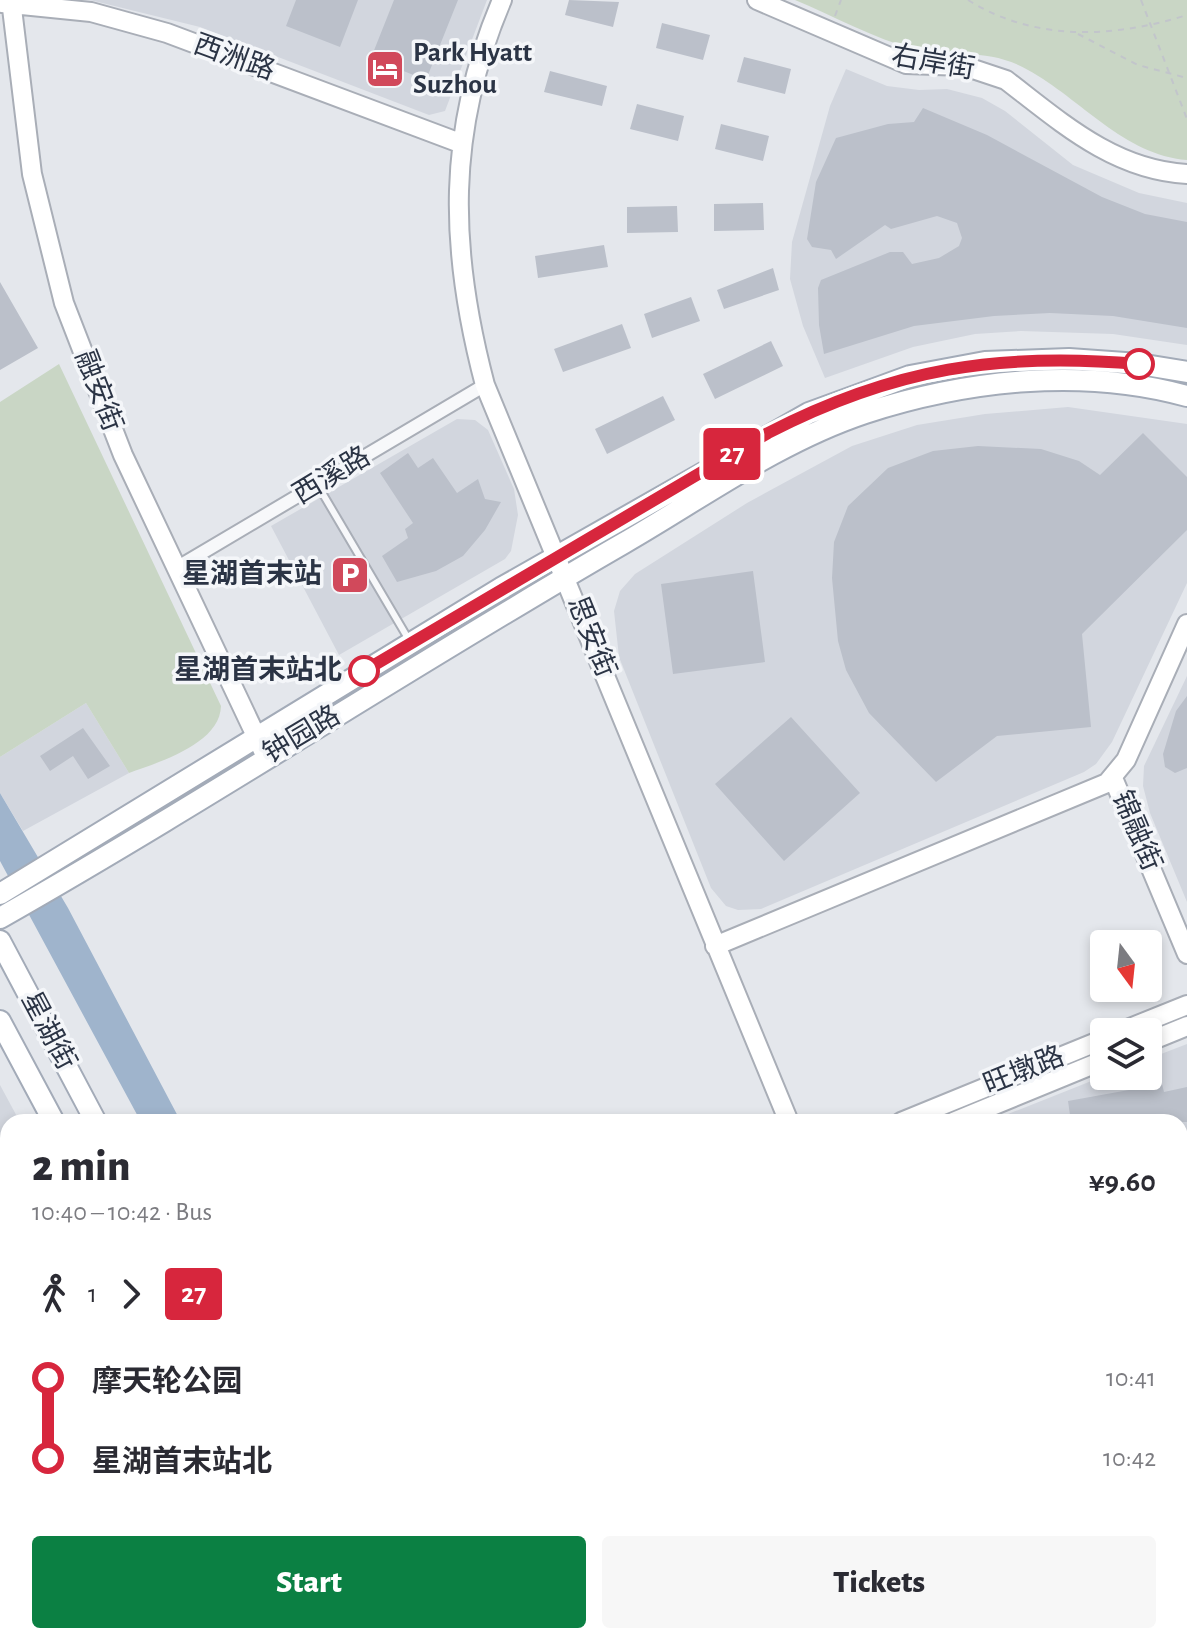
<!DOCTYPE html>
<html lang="en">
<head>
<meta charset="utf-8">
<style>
  :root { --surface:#fff; --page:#f7f7f7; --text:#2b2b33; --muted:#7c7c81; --accent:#0b8043 }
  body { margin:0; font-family:"Alegreya Sans","Noto Sans SC",sans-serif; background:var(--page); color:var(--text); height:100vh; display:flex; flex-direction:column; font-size:30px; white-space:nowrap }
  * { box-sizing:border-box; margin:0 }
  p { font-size:26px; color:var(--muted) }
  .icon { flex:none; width:44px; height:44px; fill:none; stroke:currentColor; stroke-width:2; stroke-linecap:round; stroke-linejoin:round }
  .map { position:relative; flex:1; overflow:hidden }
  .side { position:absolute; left:0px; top:1114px; width:1188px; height:530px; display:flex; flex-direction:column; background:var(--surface); border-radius:24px 24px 0 0; box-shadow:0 4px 12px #0003 }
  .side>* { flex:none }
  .badge { padding:0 16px; border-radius:6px; font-size:28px; line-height:52px }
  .needle { width:52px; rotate:165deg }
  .controls { position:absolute; left:1090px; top:930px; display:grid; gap:16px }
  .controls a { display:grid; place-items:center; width:72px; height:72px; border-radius:8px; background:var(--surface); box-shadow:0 4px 12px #0003; font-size:40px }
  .map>.badge { position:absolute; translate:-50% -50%; box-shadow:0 0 0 4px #fff }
  .legs { display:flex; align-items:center; gap:12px; height:88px; padding:0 32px; font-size:26px }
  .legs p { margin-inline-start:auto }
  .head { display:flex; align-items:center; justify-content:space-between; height:136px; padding:0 32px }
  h1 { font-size:44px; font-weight:800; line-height:60px }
  .action { display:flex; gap:16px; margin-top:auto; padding:16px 32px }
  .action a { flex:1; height:92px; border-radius:8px; background:var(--accent); color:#fff; font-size:32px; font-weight:800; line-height:92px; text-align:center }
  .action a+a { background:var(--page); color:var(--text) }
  ul { padding:0 32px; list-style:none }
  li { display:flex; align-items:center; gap:28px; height:80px; font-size:30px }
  li i { display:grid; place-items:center; width:12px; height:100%; margin:0 10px; background:currentColor }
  li i::after { content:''; width:20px; height:20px; margin:-10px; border:6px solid; border-radius:50%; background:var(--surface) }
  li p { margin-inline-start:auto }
  li:first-child i { background:linear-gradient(#0000 50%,currentColor 0) }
  li:last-child i { background:linear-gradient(currentColor 50%,#0000 0) }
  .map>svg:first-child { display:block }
  .built { fill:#d2d6de }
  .green { fill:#c9d6c5 }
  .water { fill:#9fb4cc }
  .building { fill:#bbc0ca }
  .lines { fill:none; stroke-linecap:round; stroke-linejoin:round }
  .lane-casing { stroke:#a9aeb7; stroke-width:10 }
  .street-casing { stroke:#a9aeb7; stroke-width:16 }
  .secondary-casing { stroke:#a9aeb7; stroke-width:22 }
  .primary-casing { stroke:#a3abb8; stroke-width:24 }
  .path { stroke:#c2c5cb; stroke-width:2; stroke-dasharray:6 6; stroke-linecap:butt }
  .lane { stroke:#f7f8fa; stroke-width:6 }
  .street { stroke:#f7f8fa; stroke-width:12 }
  .secondary { stroke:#fff; stroke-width:18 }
  .primary { stroke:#fff; stroke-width:20 }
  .line-1-casing { stroke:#fff; stroke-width:18 }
  .line-1 { stroke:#d7263d; stroke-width:12 }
  .stop-1-dot { fill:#fff; stroke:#d7263d; stroke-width:4 }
  .labels { text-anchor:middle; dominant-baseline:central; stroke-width:7; stroke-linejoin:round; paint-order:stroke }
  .poi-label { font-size:28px; font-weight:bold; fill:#2b3445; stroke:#f4f6f9; text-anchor:start }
  .street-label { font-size:28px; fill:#2b3445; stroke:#f4f6f9 }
  .stop-label { font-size:28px; font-weight:bold; fill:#2b3445; stroke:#f4f6f9; text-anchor:end }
</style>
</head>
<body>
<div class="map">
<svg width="1187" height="1643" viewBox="0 0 1187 1643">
  <rect width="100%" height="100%" fill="#e4e7ec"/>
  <!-- built -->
  <path class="built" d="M90,0H487L445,111L429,115L200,27Z
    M846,69L887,86L919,90L947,89L982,98L1005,111L1073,165L1139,193L1187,203V345L1113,334L1021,331L975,334L913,347L825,378L803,326L790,279L792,242L830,106Z
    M1068,407L1187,424V583L1112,742L1096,764L1084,772L761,909L738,910L726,906L711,888L619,657L614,611L620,591L635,574L747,503L852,446L917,425L985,414Z
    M457,419L475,420L488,430L514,489L518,515L511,551L505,559L339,655L271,526Z
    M1187,676V902L1150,813L1143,786L1144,766Z
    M86,703L129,773L23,831L0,793V757Z
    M1187,1044V1401L1180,1408V1122H988L1104,1076H1148V1059Z
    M0,1085L20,1122H8V1200L0,1203Z
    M8,1528V1636H290L293,1643H3L0,1634V1532Z
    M1180,1566L1187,1585V1643H1033L1030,1636H1180Z
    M449,1636H974L977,1643H453Z"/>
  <!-- green -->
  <path class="green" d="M795,0H1187V160C1124,155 1081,99 1028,70C988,47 955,58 915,49C874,39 834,16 795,0Z
    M59,364L221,706C220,744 159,762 129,773L86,703L0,757V402Z
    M8,1200V1472L0,1475V1203Z"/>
  <!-- water -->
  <path class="water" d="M0,793L68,908L181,1122H141L0,861Z
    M639,1636H784L772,1643H622Z"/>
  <!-- building -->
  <path class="building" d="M296,0H358L340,47L286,26Z
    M394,0H458L426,80L371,58Z
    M569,0L619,2L613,27L565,15Z
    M662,23L710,35L703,60L656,48Z
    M744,57L791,69L785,94L737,82Z
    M550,71L607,86L602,106L544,92Z
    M637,104L684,116L678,141L630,129Z
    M923,108L987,135L1102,197L1145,214L1187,222V328L1113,316L1050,313L994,316L914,326L824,354L819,325L818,288L821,280L890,252H903L912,264L939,258L959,246L962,238L957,223L937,216L891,229L885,225L836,259L831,250L812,247L807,239L816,182L836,138L888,124L914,122Z
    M721,124L769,136L763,161L715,149Z
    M763,203L764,230L714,231V204Z
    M677,206L678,232L627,233V207Z
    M604,245L608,267L538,278L535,256Z
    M773,268L779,290L724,309L717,290Z
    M0,282L38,348L0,370Z
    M691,297L700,321L652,338L644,314Z
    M622,324L631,348L563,372L554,349Z
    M771,341L783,366L715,399L703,374Z
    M663,396L675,420L607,454L595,429Z
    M1143,433L1187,477V530L1082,634L1091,727L997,736L936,782L869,713L846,670L838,641L832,578L834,542L848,506L888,468L933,451L978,446L1041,449L1079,461L1100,475Z
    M408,453L418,468L433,458L457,493L478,479L485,499L501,502L485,530L463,556L436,571L397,582L382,556L408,538L405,529L413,523L380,473Z
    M753,571L765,662L673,674L661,584Z
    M1187,696V768L1175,773L1165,767L1163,754L1176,711Z
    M791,717L860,793L784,861L715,784Z
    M83,728L110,766L88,779L73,756L50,771L40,756Z
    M1162,1084L1164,1092L1187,1087V1122H1071L1068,1101Z"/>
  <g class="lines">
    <defs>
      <path id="lane" d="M317,484L409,640"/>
      <path id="street" d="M178,567L485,385"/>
      <path id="secondary" d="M11,0L32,174L64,303L123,455L266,757
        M502,0C446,131 449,249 485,385L789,1122
        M757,0L906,64L964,66L1006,80C1062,123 1114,170 1187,174
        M2,3L91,12L167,33L460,143
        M1113,778L1187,954
        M715,946L1107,783L1126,760L1187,624
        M1120,1032L1187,1005
        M1148,1042L1187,1026
        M901,1122L1104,1039
        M953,1122L1104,1060
        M0,1486L8,1483
        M0,1509L8,1506
        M1005,1636L1008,1643"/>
      <path id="primary" d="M0,894L501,588L809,413L910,376L985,362L1069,359L1139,364L1187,372
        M0,918C211,798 414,664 624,543C702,498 778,442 865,413C967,380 1082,367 1187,396
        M0,941L96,1122
        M0,1021L54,1122
        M325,1636L328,1643
        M362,1636L366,1643"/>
    </defs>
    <!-- lane casing -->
    <use href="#lane" class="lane-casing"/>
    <!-- street casing -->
    <use href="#street" class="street-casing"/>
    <!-- secondary casing -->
    <use href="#secondary" class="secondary-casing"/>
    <!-- primary casing -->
    <use href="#primary" class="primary-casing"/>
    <!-- path -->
    <path class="path" d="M968,0C1035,42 1114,38 1187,15
      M1141,0L1187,119
      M835,16L841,0
      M1078,34L1138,65L1187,78"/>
    <!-- lane -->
    <use href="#lane" class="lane"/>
    <!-- street -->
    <use href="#street" class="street"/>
    <!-- secondary -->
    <use href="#secondary" class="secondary"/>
    <!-- primary -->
    <use href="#primary" class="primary"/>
  </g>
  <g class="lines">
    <defs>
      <path id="line-1" d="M364,671L768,433C894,368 999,352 1139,364"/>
    </defs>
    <!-- line-1 casing -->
    <use href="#line-1" class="line-1-casing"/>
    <!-- line-1 -->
    <use href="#line-1" class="line-1"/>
  </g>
  <!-- icons -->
  <defs>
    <symbol id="hotel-square" viewBox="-11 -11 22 22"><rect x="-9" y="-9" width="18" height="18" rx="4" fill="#d1495b" stroke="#f4f6f9"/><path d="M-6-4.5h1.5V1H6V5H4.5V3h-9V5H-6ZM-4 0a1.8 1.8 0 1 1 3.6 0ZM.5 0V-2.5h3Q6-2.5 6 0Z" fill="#fff"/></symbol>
    <symbol id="parking-square" viewBox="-11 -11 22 22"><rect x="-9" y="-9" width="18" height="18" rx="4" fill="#d1495b" stroke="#f4f6f9"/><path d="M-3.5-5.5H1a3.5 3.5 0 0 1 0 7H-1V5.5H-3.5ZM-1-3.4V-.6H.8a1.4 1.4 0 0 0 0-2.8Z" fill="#fff"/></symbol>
  </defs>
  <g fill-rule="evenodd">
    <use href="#hotel-square" x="363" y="47" width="44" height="44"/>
    <use href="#parking-square" x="328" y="553" width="44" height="44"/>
  </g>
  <!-- markers -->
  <g class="stop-1-dot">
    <circle cx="1139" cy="364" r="14"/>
    <circle cx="364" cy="671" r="14"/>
  </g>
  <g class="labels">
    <!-- poi labels -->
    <g class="poi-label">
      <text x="413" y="53">Park Hyatt<tspan x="413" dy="32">Suzhou</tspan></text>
      <text x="322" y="575" text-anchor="end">星湖首末站</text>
    </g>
    <!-- street labels -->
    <g class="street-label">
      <text transform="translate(234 58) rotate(20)">西洲路</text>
      <text transform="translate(933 63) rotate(10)">右岸街</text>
      <text transform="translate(98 391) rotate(69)">融安街</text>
      <text transform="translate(332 476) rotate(-31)">西溪路</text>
      <text transform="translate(591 637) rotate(68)">思安街</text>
      <text transform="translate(302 735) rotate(-31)">钟园路</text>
      <text transform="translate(1136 831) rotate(67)">锦融街</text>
      <text transform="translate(48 1031) rotate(62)">星湖街</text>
      <text transform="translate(1024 1071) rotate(-22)">旺墩路</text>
    </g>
    <!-- stop labels -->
    <g class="stop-label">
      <text x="342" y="671">星湖首末站北</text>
    </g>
  </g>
</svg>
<div class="controls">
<a><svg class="needle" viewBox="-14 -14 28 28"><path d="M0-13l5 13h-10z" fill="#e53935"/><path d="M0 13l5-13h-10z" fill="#7c7c81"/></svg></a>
<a><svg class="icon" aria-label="layers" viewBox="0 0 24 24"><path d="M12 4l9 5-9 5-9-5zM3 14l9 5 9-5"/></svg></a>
</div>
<b class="badge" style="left:732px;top:454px;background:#d7263d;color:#fff">27</b>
<section class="side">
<div class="head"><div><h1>2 min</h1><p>10:40 – 10:42 · Bus</p></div><b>¥9.60</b></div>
<div class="legs"><svg class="icon" aria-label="walk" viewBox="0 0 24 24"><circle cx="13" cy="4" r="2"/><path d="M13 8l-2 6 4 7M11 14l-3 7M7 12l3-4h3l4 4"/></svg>1<svg class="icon" aria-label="forward" viewBox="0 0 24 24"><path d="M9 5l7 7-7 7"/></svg><b class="badge" style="background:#d7263d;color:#fff">27</b></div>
<ul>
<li><i style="color:#d7263d"></i><b>摩天轮公园</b><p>10:41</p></li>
<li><i style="color:#d7263d"></i><b>星湖首末站北</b><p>10:42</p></li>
</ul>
<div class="action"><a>Start</a><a>Tickets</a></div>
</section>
</div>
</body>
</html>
